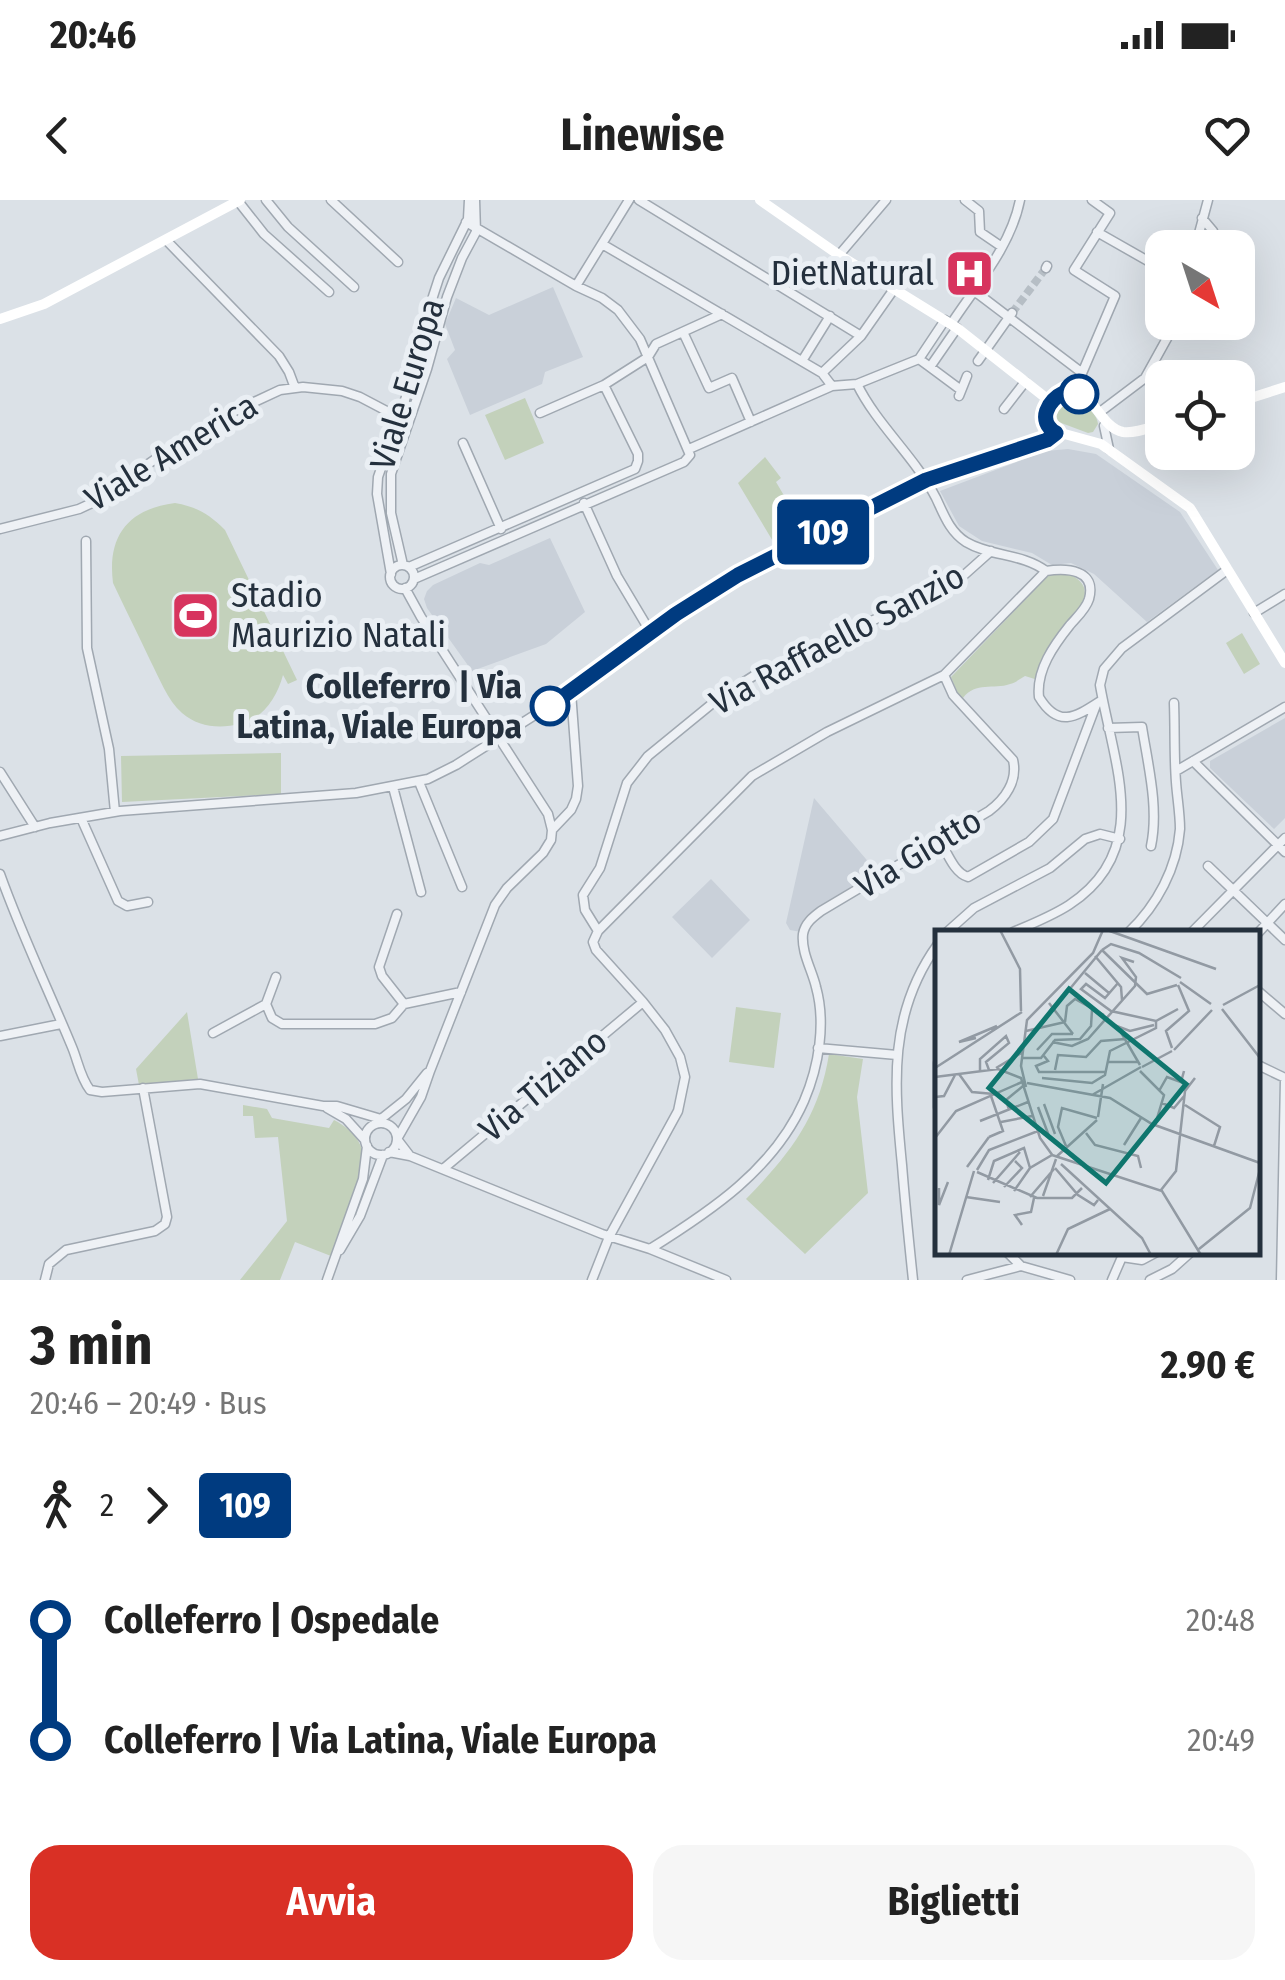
<!DOCTYPE html>
<html lang="it">
<head>
<meta charset="utf-8">
<style>
  :root { --surface:#fff; --page:#f6f6f6; --text:#222; --muted:#767676; --accent:#d93025 }
  body { margin:0; font-family:"Fira Sans Condensed",sans-serif; background:var(--page); color:var(--text); height:100vh; display:flex; flex-direction:column; font-size:38px; white-space:nowrap }
  * { box-sizing:border-box; margin:0 }
  p { font-size:32px; color:var(--muted) }
  .icon { flex:none; width:55px; height:55px; fill:none; stroke:currentColor; stroke-width:2; stroke-linecap:round; stroke-linejoin:round }
  .map { position:relative; height:1080px; overflow:hidden }
  .sheet { display:flex; flex-direction:column; background:var(--surface); flex:1 }
  .sheet>* { flex:none }
  .badge { padding:0 20px; border-radius:8px; font-size:35px; line-height:65px }
  .needle { width:65px; rotate:141deg }
  .tools { position:absolute; left:1145px; top:30px; display:grid; gap:20px }
  .tools a { display:grid; place-items:center; width:110px; height:110px; border-radius:20px; background:var(--surface); box-shadow:0 10px 40px #0002; font-size:50px }
  .map>.badge { position:absolute; translate:-50% -50%; box-shadow:0 0 0 5px #fff }
  .legs { display:flex; align-items:center; gap:15px; height:110px; padding:0 30px; font-size:32px }
  .legs p { margin-inline-start:auto }
  .head { display:flex; align-items:center; justify-content:space-between; height:170px; padding:0 30px }
  h1 { font-size:55px; font-weight:700; line-height:75px }
  .cta { display:flex; gap:20px; margin-top:auto; padding:20px 30px }
  .cta a { flex:1; height:115px; border-radius:30px; background:var(--accent); color:#fff; font-size:40px; font-weight:700; line-height:115px; text-align:center }
  .cta a+a { background:var(--page); color:var(--text) }
  ul { padding:0 30px; list-style:none }
  li { display:flex; align-items:center; gap:35px; height:120px; font-size:38px }
  li i { display:grid; place-items:center; width:15px; height:100%; margin:0 12px; background:currentColor }
  li i::after { content:''; width:25px; height:25px; margin:-12px; border:8px solid; border-radius:50%; background:var(--surface) }
  li p { margin-inline-start:auto }
  li:first-child i { background:linear-gradient(#0000 50%,currentColor 0) }
  li:last-child i { background:linear-gradient(currentColor 50%,#0000 0) }
  .status { display:flex; justify-content:space-between; align-items:center; height:70px; padding:0 50px; background:var(--surface); direction:ltr }
  .status svg { height:28px; fill:currentColor }
  header { display:flex; justify-content:space-between; align-items:center; height:130px; padding:0 30px; background:var(--surface); font-size:45px; font-weight:700 }
  .map>svg:first-child { display:block }
  .built { fill:#c9d0d9 }
  .green { fill:#c3d1bb }
  .lines { fill:none; stroke-linecap:round; stroke-linejoin:round }
  .street-tunnel { stroke:#b6bec5; stroke-width:8; stroke-dasharray:8 4; stroke-linecap:butt }
  .street-casing { stroke:#a0a8b1; stroke-width:11 }
  .street { stroke:#eef1f5; stroke-width:8 }
  .secondary { stroke:#fff; stroke-width:10 }
  .line-1-casing { stroke:#fff; stroke-width:22 }
  .line-1 { stroke:#003b80; stroke-width:15 }
  .stop-1-dot { fill:#fff; stroke:#003b80; stroke-width:5 }
  .labels { text-anchor:middle; dominant-baseline:central; stroke-width:10; stroke-linejoin:round; paint-order:stroke }
  .poi-label { font-size:35px; fill:#24303d; stroke:#eaeff4; text-anchor:end }
  .street-label { font-size:35px; fill:#24303d; stroke:#eaeff4 }
  .stop-label { font-size:35px; font-weight:bold; fill:#24303d; stroke:#eaeff4; text-anchor:end }
  .inset-road { fill:none; stroke:#929aa3; stroke-width:2.5 }
  .view { fill:#0f766e; fill-opacity:0.15; stroke:#0f766e; stroke-width:5 }
  .inset-edge { fill:none; stroke:#24303d; stroke-width:5 }
</style>
</head>
<body>
<div class="status"><b>20:46</b><svg viewBox="0 0 49 12"><path d="M0 12V9h3v3zM5 12V6h3v6zM10 12V3h3v9zM15 12V0h3v12zM26 1h20v11H26zM47 4h2v5h-2z"/></svg></div>
<header><svg class="icon" aria-label="back" viewBox="0 0 24 24"><path d="M15 5l-7 7 7 7"/></svg>Linewise<svg class="icon" aria-label="heart" viewBox="0 0 24 24"><path d="M12 20l-8-8c-3-5 5-10 8-4 3-6 11-1 8 4z"/></svg></header>
<div class="map">
<svg width="1285" height="1080" viewBox="0 0 1285 1080">
  <rect width="100%" height="100%" fill="#dbe1e7"/>
  <!-- built -->
  <path class="built" d="M553,87L583,157L545,172L542,184L470,215L447,159L455,150L445,124L456,98L489,115Z
    M1068,249L1096,254L1180,312L1218,370L1147,422L1094,374L1071,363L1052,365L1032,353L982,341L959,326L940,291L1046,251Z
    M550,338L585,412L546,444L472,471L427,408L424,399L427,391L433,385L480,363L489,365Z
    M1285,518V618L1274,629L1210,568V561Z
    M814,598L877,672L814,711L805,720L801,732L790,730L786,723Z
    M711,679L750,720L712,758L672,717Z"/>
  <!-- green -->
  <path class="green" d="M525,198L544,243L505,260L485,215Z
    M1068,199C1080,201 1097,211 1098,224L1093,232L1088,233L1056,221C1053,211 1060,204 1068,199Z
    M765,257L781,278L776,282L805,331L777,348L738,283Z
    M175,303C197,307 209,314 225,330L297,480L288,484L283,475C277,497 264,518 240,524C219,529 198,527 182,513C167,500 159,477 150,460C138,434 125,409 113,383C107,336 128,309 175,303Z
    M1064,372C1110,389 1068,420 1053,442C1045,454 1041,466 1038,480L1025,476C1020,479 1015,483 1010,484C993,490 976,481 963,498L958,494L951,477L1048,376Z
    M1242,433L1260,464L1244,474L1226,443Z
    M281,553V594L122,602L121,556Z
    M736,807L781,813L774,868L729,862Z
    M187,812L198,879L139,885L136,869Z
    M829,854L863,859L857,897L868,993L805,1054L746,999C790,954 819,917 829,854Z
    M243,905L267,909L272,918L329,928L334,920C357,932 366,947 364,973L331,1056L295,1042L280,1080H240L287,1021L278,937L255,938L253,916H243Z"/>
  <g class="lines">
    <!-- street-tunnel -->
    <path class="street-tunnel" d="M1012,113L1046,68"/>
    <defs>
      <path id="street" d="M266,0L288,27L354,87
        M331,0L398,62
        M639,0L861,136
        M965,0L979,11L980,32L1002,47
        M238,1L264,34L329,92
        M1202,18L1213,31L1217,48
        M1097,32L1162,69
        M167,41L279,156L289,172L295,188
        M602,44L822,173L832,186
        M1195,48L1208,0
        M839,55L886,0
        M1046,68L1047,66
        M576,86L629,0
        M973,90L1081,172
        M945,120L919,159L930,167L957,128
        M951,124C976,86 1011,46 1020,0
        M683,132L709,188L732,178L751,222
        M802,161L830,116
        M978,161L1012,113
        M930,167L961,190
        M822,173L861,136L894,89
        M857,184C877,225 915,257 936,298C944,315 950,332 966,342C991,357 1022,353 1046,371
        M1074,192L1115,96L1074,70L1110,13L1092,0
        M959,196L967,176
        M1004,209L1025,182
        M1100,212L1145,178L1176,122
        M540,213L604,185L648,157L656,144L722,114
        M1104,226L1109,249
        M463,243L501,329
        M689,249L832,186L857,184L919,159
        M584,303L617,376L651,433
        M0,329L79,309L92,303L154,260L224,216L280,190L303,187L342,191L360,197L398,217
        M86,341L87,448L109,549L115,612
        M403,365L391,313V274L427,169L447,97L462,58L476,32L475,0
        M390 377a12 12 0 1 1 24 0a12 12 0 1 1-24 0Z
        M409,367L635,269L638,261V254L604,185
        M391,374L377,294L378,277L414,174L425,121L439,78L468,19L469,0
        M414,379L684,262L690,255L640,139L618,110L602,98L576,86L466,22
        M405,388L421,417L548,614L552,630
        M1254,413L1285,394
        M1108,528L1142,527C1148,565 1159,608 1151,646
        M1193,561L1285,652
        M1176,571L1285,507
        M0,572L35,627
        M419,582L462,687
        M393,587L421,692
        M81,618L118,701L127,706L148,702
        M0,636L50,623L120,611L356,593L428,579L456,565L571,492L676,415L738,375L926,280L1040,243L1056,233
        M939,639C947,652 954,673 968,677L1029,642L1053,619L1096,505
        M1208,666L1285,740
        M0,674C21,733 48,789 72,847C78,861 80,877 90,890L102,892L200,884L323,906H337L381,919
        M397,714L379,767L382,776L404,804L461,792
        M598,731L585,710L583,695L600,668L627,583L648,556L719,498L755,475L947,386L963,376L991,351
        M947,732L974,708L1050,668L1085,639L1100,634L1120,639
        M1013,732C1032,724 1052,716 1069,705C1153,650 1114,566 1100,485L1104,469L1122,448L1227,370
        M1129,732C1157,705 1177,668 1180,629C1180,613 1177,597 1176,582C1174,556 1175,529 1174,503
        M1192,732L1285,638
        M1258,733L1285,704
        M276,777L266,804L272,818L282,824H375L392,818L404,804
        M1258,791L1285,814
        M213,833L266,804
        M0,836L61,824
        M818,848L897,855
        M938,863V907
        M1258,865L1285,878
        M327,908L346,919L365,940
        M381,919L406,899L427,873
        M365 939a16 16 0 1 1 32 0a16 16 0 1 1-32 0Z
        M389,952L410,956L397,939L421,897L430,871L495,705L507,688L543,653L551,640L552,630L571,610L576,599L578,586L571,492
        M410,956L602,1034L650,1049L726,1080
        M443,969L643,802
        M650,1049C711,1011 774,969 804,901C819,866 826,823 816,787C812,770 801,752 803,734C805,723 813,717 821,711L989,611C1005,599 1018,581 1013,560L953,495L944,475
        M340,1050L360,1016L383,955
        M1007,1052L1021,1066
        M1122,1057L1142,1060L1157,1052
        M45,1080L49,1064L66,1050L155,1031L165,1024L167,1017L143,888
        M327,1080L363,979L367,946
        M592,1080L609,1037L678,911L685,877L680,857L665,830L643,802L596,750L593,742L598,731L752,576L827,532L944,475L1046,371C1066,368 1097,369 1089,399C1086,409 1077,417 1070,425C1054,445 1036,470 1039,497C1059,530 1077,516 1102,500
        M913,1080C909,1042 905,1003 902,965C894,884 888,813 938,744
        M967,1080L1021,1066L1070,1080
        M1112,1080L1122,1057
        M1150,1080L1172,1069L1191,1052
        M1281,1080L1285,879"/>
    </defs>
    <!-- street casing -->
    <use href="#street" class="street-casing"/>
    <!-- street -->
    <use href="#street" class="street"/>
    <!-- secondary -->
    <path class="secondary" d="M760,0L839,55L957,128L1051,202
      M0,119L44,104L240,0
      M1238,202L1285,187
      M1162,224C1151,227 1135,234 1123,232C1102,228 1096,197 1074,192C1052,188 1041,214 1050,230L1101,244L1190,308L1285,463"/>
  </g>
  <g class="lines">
    <defs>
      <path id="line-1" d="M550,506L676,414L738,375L926,280L1047,240L1056,233C1036,221 1048,200 1065,192L1079,194"/>
    </defs>
    <!-- line-1 casing -->
    <use href="#line-1" class="line-1-casing"/>
    <!-- line-1 -->
    <use href="#line-1" class="line-1"/>
  </g>
  <!-- icons -->
  <defs>
    <symbol id="hospital-square" viewBox="-11 -11 22 22"><rect x="-9" y="-9" width="18" height="18" rx="4" fill="#d7345e" stroke="#eaeff4"/><path d="M-5-5h3v3.5h4V-5h3V5h-3V1.5h-4V5h-3Z" fill="#fff"/></symbol>
    <symbol id="stadium-square" viewBox="-11 -11 22 22"><rect x="-9" y="-9" width="18" height="18" rx="4" fill="#d7345e" stroke="#eaeff4"/><path d="M0-5a6.5 5 0 1 0 0 10a6.5 5 0 1 0 0-10ZM-3.5-1.8h7v3.6h-7Z" fill="#fff"/></symbol>
  </defs>
  <g fill-rule="evenodd">
    <use href="#hospital-square" x="942" y="46" width="55" height="55"/>
    <use href="#stadium-square" x="168" y="388" width="55" height="55"/>
  </g>
  <!-- markers -->
  <g class="stop-1-dot">
    <circle cx="1079" cy="194" r="18"/>
    <circle cx="550" cy="506" r="18"/>
  </g>
  <g class="labels">
    <!-- poi labels -->
    <g class="poi-label">
      <text x="934" y="73">DietNatural</text>
      <text x="231" y="395" text-anchor="start">Stadio<tspan x="231" dy="40">Maurizio Natali</tspan></text>
    </g>
    <!-- street labels -->
    <g class="street-label">
      <text transform="translate(407 184) rotate(-73)">Viale Europa</text>
      <text transform="translate(171 252) rotate(-31)">Viale America</text>
      <text transform="translate(837 439) rotate(-28)">Via Raffaello Sanzio</text>
      <text transform="translate(918 653) rotate(-31)">Via Giotto</text>
      <text transform="translate(543 885) rotate(-40)">Via Tiziano</text>
    </g>
    <!-- stop labels -->
    <g class="stop-label">
      <text x="522" y="486">Colleferro | Via<tspan x="522" dy="40">Latina, Viale Europa</tspan></text>
    </g>
  </g>
  <!-- overview -->
  <g transform="translate(935 730)">
    <rect width="325" height="325" fill="#dbe1e7"/>
    <path class="inset-road" d="M65,0L85,39L86,81M172,0L281,39M167,20L212,64L242,55M167,20L176,14L204,23L246,48M160,26L186,57L187,70M150,43L174,63M245,52L276,74M183,53L170,68L151,54L146,59L176,81L221,91L243,79M114,73L138,104M288,75L325,55M119,78L167,20M287,79L325,128M130,92L132,76L140,69L169,85M179,95L195,101L219,95M184,99L205,135M91,101L130,92M41,108L24,112L62,96M117,112L137,116L153,109L200,56L201,47L187,28L199,32M237,118L231,101L254,81L243,55M102,120L117,104H138M239,120L277,80M109,126L113,131L101,136L104,142H171M87,128H106L120,110L145,109L156,96L157,80M172,132H203M207,137L237,121M0,138L87,82M61,138L88,122M120,140L123,125L151,127L166,111L190,109M45,141V129L71,106L74,113L51,132L54,140M205,141L229,165L220,195M24,144L37,162L59,164M0,147L63,139L86,148L105,208L118,226M107,148L157,153L170,145L175,121L221,98V91M92,153L175,168L217,194L325,233M91,157L86,136L92,90L158,23L168,0M224,161L232,147L246,152L249,141M157,165L206,137M0,167L9,166L20,145M227,173L239,178L250,165M109,174L120,204M250,175L285,197L279,216M103,177L114,206M74,180L71,170L88,156M163,187L168,154M45,191L93,172M66,192L97,186M151,203L160,215L203,226L206,238M54,207L68,201L56,166M0,208L21,181L87,152M189,215L206,188M131,216L123,197L127,178L162,188M117,225L227,261L266,325M121,227L162,190M126,234L207,308L216,325M32,237L54,207M120,238L143,265L159,275L163,270M42,240L54,220L103,201M42,242L102,268H137L147,258M53,250L59,231L89,218L95,238M58,253L85,222M69,257L87,238L80,231M4,258V275L13,252M226,260L241,241L250,161L260,148M79,261L95,238L117,225M108,266L121,229M31,267L65,272M95,267L119,239M87,295L80,285L96,282L99,268M264,319L315,278L325,239M14,325L39,241M121,325L133,299L175,279"/>
    <path class="view" d="M134,59L251,154L171,253L54,158Z"/>
    <rect width="325" height="325" class="inset-edge"/>
  </g>
</svg>
<div class="tools">
<a><svg class="needle" viewBox="-14 -14 28 28"><path d="M0-13l5 13h-10z" fill="#e53935"/><path d="M0 13l5-13h-10z" fill="#767676"/></svg></a>
<a><svg class="icon" aria-label="locate" viewBox="0 0 24 24"><circle cx="12" cy="12" r="6"/><path d="M12 2v4M12 18v4M2 12h4M18 12h4"/></svg></a>
</div>
<b class="badge" style="left:823px;top:332px;background:#003b80;color:#fff">109</b>
</div>
<section class="sheet">
<div class="head"><div><h1>3 min</h1><p>20:46 – 20:49 · Bus</p></div><b>2.90 €</b></div>
<div class="legs"><svg class="icon" aria-label="walk" viewBox="0 0 24 24"><circle cx="13" cy="4" r="2"/><path d="M13 8l-2 6 4 7M11 14l-3 7M7 12l3-4h3l4 4"/></svg>2<svg class="icon" aria-label="forward" viewBox="0 0 24 24"><path d="M9 5l7 7-7 7"/></svg><b class="badge" style="background:#003b80;color:#fff">109</b></div>
<ul>
<li><i style="color:#003b80"></i><b>Colleferro | Ospedale</b><p>20:48</p></li>
<li><i style="color:#003b80"></i><b>Colleferro | Via Latina, Viale Europa</b><p>20:49</p></li>
</ul>
<div class="cta"><a>Avvia</a><a>Biglietti</a></div>
</section>
</body>
</html>
